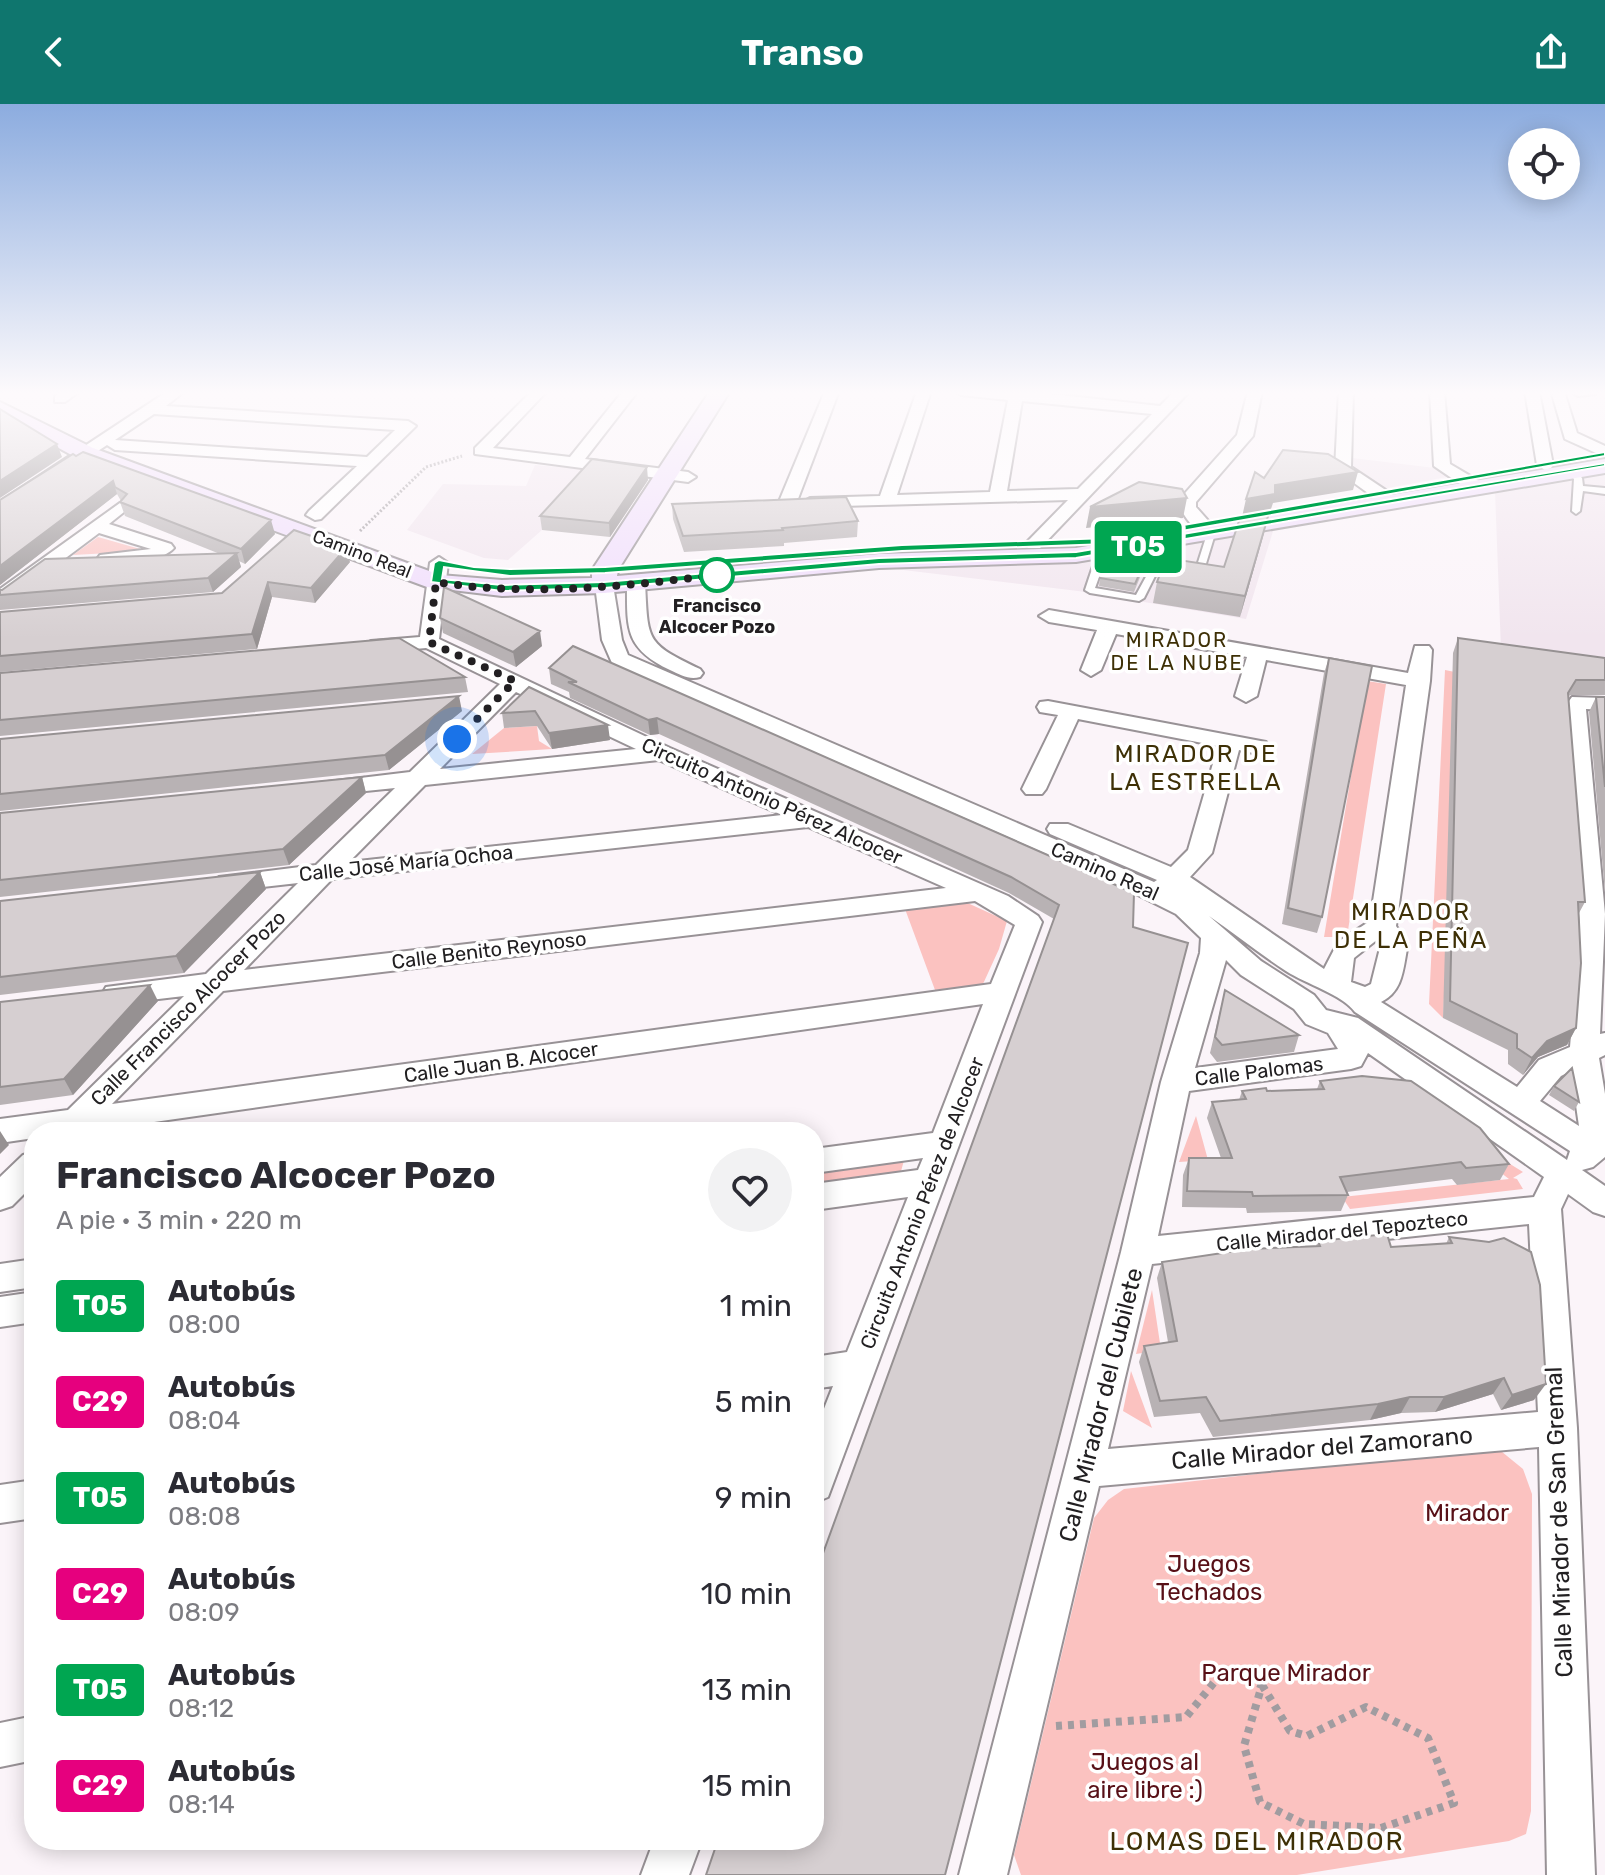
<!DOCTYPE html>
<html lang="es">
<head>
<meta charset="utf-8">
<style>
  :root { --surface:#fff; --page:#f2f2f3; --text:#2b2b33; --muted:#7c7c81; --accent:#0f766e }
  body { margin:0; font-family:Rubik,sans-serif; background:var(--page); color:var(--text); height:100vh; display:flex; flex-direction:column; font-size:30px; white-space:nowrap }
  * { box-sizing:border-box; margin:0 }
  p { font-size:26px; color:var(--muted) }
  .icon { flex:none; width:44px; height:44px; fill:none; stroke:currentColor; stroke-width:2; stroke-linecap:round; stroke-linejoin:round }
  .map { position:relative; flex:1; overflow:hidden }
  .details { position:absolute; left:24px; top:1018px; width:800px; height:728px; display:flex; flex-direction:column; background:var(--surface); border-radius:32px; box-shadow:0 4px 20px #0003 }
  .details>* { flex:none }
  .badge { padding:0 16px; border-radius:6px; font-size:28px; line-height:52px }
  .fabs { position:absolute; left:1508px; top:24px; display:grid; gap:16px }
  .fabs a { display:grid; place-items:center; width:72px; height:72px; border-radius:50%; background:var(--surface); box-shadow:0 4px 20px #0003; font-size:40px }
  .you { position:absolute; width:40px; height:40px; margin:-20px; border:6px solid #fff; border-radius:50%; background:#1a73e8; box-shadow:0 0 0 12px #1a73e833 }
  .map>.badge { position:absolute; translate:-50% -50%; box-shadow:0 0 0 4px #fff }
  .round { display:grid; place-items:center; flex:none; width:84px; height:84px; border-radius:42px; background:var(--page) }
  .headline { display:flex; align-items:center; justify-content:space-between; height:136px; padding:0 32px }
  h1 { font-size:38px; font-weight:700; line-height:60px }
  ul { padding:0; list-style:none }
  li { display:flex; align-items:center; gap:24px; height:96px; padding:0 32px }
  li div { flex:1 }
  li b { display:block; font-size:30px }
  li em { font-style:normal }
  li .badge { min-width:88px; font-weight:700; text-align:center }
  header { display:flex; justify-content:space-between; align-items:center; height:104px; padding:0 32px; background:var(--accent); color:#fff; font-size:36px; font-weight:700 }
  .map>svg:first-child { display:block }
  .built { fill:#f1e5ee }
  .green { fill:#fbc2c0 }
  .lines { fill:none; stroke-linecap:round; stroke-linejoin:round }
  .lane-casing { stroke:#989296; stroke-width:4 }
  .street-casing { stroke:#989296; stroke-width:4 }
  .secondary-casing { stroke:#989296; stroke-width:4 }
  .path-far1 { stroke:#a19ca0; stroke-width:3; stroke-dasharray:2 2; stroke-linecap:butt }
  .path { stroke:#a19ca0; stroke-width:8; stroke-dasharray:6 6; stroke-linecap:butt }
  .lane { fill:#fff; fill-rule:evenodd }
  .street { fill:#fff; fill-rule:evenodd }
  .secondary { fill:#f0ddfc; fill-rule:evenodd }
  .wall { fill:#b8b2b4 }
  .shaded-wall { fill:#969192 }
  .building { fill:#d6cfd1; stroke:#969192; stroke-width:2 }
  .line { fill:#00a651; stroke:#fff; stroke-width:2 }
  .walk { stroke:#222022; stroke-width:8; stroke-dasharray:0 14.4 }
  .stop-dot { fill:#fff; stroke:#00a651; stroke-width:4 }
  .labels { text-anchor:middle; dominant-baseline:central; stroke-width:7; stroke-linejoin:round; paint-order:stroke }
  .far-street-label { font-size:18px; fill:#222022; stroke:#fff }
  .far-stop-label { font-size:18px; font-weight:bold; fill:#222022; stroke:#fff }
  .far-quarter-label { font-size:20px; letter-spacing:2px; fill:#3e3006; stroke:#fff }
  .street-label { font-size:20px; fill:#222022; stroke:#fff }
  .quarter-label { font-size:24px; letter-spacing:2px; fill:#3e3006; stroke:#fff }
  .near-street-label { font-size:24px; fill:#222022; stroke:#fff }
  .near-park-label { font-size:24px; fill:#581017; stroke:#fff }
  .near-neighbourhood-label { font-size:26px; letter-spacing:2px; fill:#3e3006; stroke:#fff }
</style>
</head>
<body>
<header><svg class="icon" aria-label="back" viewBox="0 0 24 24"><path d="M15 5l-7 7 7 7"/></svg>Transo<svg class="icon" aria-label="share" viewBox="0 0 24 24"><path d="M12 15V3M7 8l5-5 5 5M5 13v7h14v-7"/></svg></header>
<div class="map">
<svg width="1605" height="1771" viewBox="0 0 1605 1771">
  <rect width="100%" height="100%" fill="#fbf4f9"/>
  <!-- built -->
  <path class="built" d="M1352,354L1435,364L1447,373L1382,385L1351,366Z
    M535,361L595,366L542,426L508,456L484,454L407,426L443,380L526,382Z
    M1605,367V562L1501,546L1495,387Z
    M1274,424L1246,515L1078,487L895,465Z"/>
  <!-- green -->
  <path class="green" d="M98,433L147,447L73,451Z
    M1445,566L1460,569L1443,914L1429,900Z
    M1367,577L1386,580L1347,833H1324Z
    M537,622L539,637L552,645L472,650L504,624Z
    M961,796L1007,817L999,845L983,880L935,886L905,805Z
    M1196,1012L1208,1056L1179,1058Z
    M1489,1047L1523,1068L1513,1074L1517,1075L1523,1085L1350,1105L1342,1093L1509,1075L1479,1052Z
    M906,1049L900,1071L814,1082V1063Z
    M1152,1186L1161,1246L1136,1250Z
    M1131,1267L1152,1324L1123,1307Z
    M1496,1343L1523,1365L1532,1390L1531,1707L1526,1730L1509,1737L1297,1771H1021L1014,1751L1094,1414L1108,1396L1124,1385Z"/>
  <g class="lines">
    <defs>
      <path id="lane" d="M1568,366H1574L1582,374L1583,382L1605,384V390L1583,387L1580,407L1576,410L1572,407L1574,375L1567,368Z
        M1211,427L1215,430L1201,476L1156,470L1144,494L1139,497L1090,489L1085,486L1094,459V446H1100L1103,457L1150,464L1158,438L1162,435L1166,438L1158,465L1194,471L1207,430ZM1103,462L1148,469L1136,491L1095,484Z"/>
      <path id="street" d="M63,287H80L65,298H55V292Z
        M168,287H185L166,302L408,317L416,322L321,415L315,416L306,411L309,407L357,362L115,346L107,341L0,411V398ZM154,310L395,326L367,353L115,336Z
        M532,287H547L493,344L570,353L623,287H638L585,355L688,368L696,373L688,378L475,350V344Z
        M825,287H839L796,400L793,404H781L778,400Z
        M917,287H931L897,391L990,388L1008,296L961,291L954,287H1024L1160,302L1175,287H1190L1040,444H1028L1025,440L1068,396L804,403L801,399L810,394L880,392ZM1022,297L1152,310L1078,385L1007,387Z
        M1248,287H1262L1253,332L1196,398V403L1220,430L1211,435C1198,431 1181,411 1178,397L1237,331Z
        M1339,287H1353L1351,363L1399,395L1402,399L1399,403H1387L1335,365Z
        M1430,287H1444L1450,360L1484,380L1486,384L1484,388H1472L1434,362Z
        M1525,287H1539L1553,361L1551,364L1545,366L1537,361Z
        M1554,287H1564L1577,329L1605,342V353L1565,335L1552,290Z
        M1598,287L1596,290L1578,292L1571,288Z
        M120,399L129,404L109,420L171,440L174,444C162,458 118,463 100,459L97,455L100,451L151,445L99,429L7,498L0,500V485Z
        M439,453L448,459L439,535L670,644L1008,792L1038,812L1042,818L828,1393L814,1399V1330L833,1282L814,1285V1253L847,1248L908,1093L814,1106V1080L918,1066L923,1054L814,1069V1045L933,1029L983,900L84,1028H34V1034L0,1039V1015L68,1006L184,892L116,900L106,897L102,890L106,883L206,870L298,779L228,787L219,785L215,779L219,773L316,761L395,684L327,691L319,689L315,684L319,679L410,668L500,580L426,544L371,549L361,543L371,537L420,533L430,459ZM516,588L636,645L440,665ZM659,656L782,711L349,758L425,681ZM808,723L946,784L244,866L332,775ZM975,797L1015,821L991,880L112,1000L223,887Z
        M636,472L645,478C648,537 645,539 700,565L703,569L700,573C689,576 681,571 670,566C624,544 627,524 627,478Z
        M604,475L613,481L622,536L628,551L1154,778L1157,776L1050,730L1047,725L1050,720H1068L1171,763L1188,746L1218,642L1078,615L1046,685L1042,690H1026L1022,685L1058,611L1040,608L1037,603L1040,598L1048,597L1266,638L1269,643L1266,648L1258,650L1239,646L1212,749L1190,773L1324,865L1338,838L1370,817L1406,581L1266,556L1257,592L1246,598L1235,592L1247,553L1116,530L1101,566L1091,572L1081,566L1097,526L1049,518L1039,512L1049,506L1408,569L1415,542H1429L1432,546L1430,577L1396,822L1408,840C1403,863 1404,887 1381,898L1517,983L1539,956L1570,943L1580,824L1564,604L1572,593L1605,594V606L1586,605L1605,810L1600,930L1605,929V951L1599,954L1605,990V1053L1593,1063L1582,1066L1605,1082V1112L1593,1108L1568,1090L1561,1105L1577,1324L1595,1771H1547L1539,1343L1099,1382L1007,1771H959L1121,1148L1161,978L1200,849L1201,834L1176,810L1122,783L612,559L602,536L595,481ZM1209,812C1235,830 1260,850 1286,867C1306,880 1343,891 1355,908L1570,1047L1567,1056L1358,914L1326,906L1314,891L1261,857ZM1378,835L1381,840L1371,880L1365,883L1351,878L1354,854ZM1226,856L1241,871L1294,905L1306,920L1328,929L1338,945L1195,964ZM1368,949L1544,1073L1534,1093L1158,1132L1189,987L1351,965L1361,962ZM1571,967L1579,1022L1540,997L1561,972ZM1529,1120L1538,1308L1108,1345L1152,1160Z
        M34,1048V1080L12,1102L0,1106V1073L23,1051Z
        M34,1155V1183L0,1188V1160Z
        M34,1188V1218L0,1223V1193Z
        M34,1376V1414L0,1419V1381Z
        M34,1612V1656L0,1663V1619Z
        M654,1736H702L689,1771H641Z"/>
      <path id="secondary" d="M710,287H730L618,466L617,472L879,450L1076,444L1605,355V369L1076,458L879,464L604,489L502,492L427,483L77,354L0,312V298L93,344L440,471L502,476L592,474V466Z"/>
    </defs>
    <!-- lane casing -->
    <use href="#lane" class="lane-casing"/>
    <!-- street casing -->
    <use href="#street" class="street-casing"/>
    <!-- secondary casing -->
    <use href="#secondary" class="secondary-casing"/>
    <!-- path-far1 -->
    <path class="path-far1" d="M360,427L426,363L462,352"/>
    <!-- path -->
    <path class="path" d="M1262,1581L1290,1627L1307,1632L1366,1603L1428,1634L1454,1699L1381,1724L1304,1720L1260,1698L1244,1642Z
      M1056,1622L1186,1613L1225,1565L1262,1581"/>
    <!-- lane -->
    <use href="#lane" class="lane"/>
    <!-- street -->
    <use href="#street" class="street"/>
    <!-- secondary -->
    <use href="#secondary" class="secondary"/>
  </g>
  <!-- wall -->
  <path class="wall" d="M73,350L275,430L245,460L239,457L241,463L213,488L0,506V491L220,450L125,412L120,398L121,397L117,390L0,481V397Z
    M648,376L610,433L542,426L540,412Z
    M672,400L858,417L857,433L784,439V442L684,448L673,415Z
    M1264,429L1240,513L1153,499L1157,478L1224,463Z
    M350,458L315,499L272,493L257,545L0,568V508L222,489Z
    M1141,471L1134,488L1099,482L1100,474Z
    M440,514L542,542L516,563L443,529Z
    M1458,534L1605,554V591H1570L1568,593L1585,798L1579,809L1576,924L1567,941L1538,953L1523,971L1508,960V946L1443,914L1453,549Z
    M1329,554L1322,813L1317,829L1282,820L1324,569Z
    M549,564L1134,789L1054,815L1009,789L659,630L650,631L570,594L569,588L551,580Z
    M0,569L465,573L468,588L0,632Z
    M529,583L610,636L552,645L537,622L504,624L502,609Z
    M1596,593H1605V788L1589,608Z
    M462,607L389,666L0,707V635Z
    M362,673L366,689L289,761L0,793V709Z
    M260,768L266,785L184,869L0,891V797Z
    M1225,886L1299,931L1294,948L1217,958L1210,949Z
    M158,897L73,991L0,1001V898Z
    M1320,977L1509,1060L1500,1076L1457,1081L1452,1075L1347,1088L1348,1091L1341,1107L1247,1109L1246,1104L1182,1103L1183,1071L1189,1054H1221L1207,1014L1212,998L1239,996L1242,987L1317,985Z
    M1554,982L1579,998L1574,1007L1549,991Z
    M1449,1133L1534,1296L1501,1306L1493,1290L1435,1308L1401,1309L1370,1316L1213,1333L1200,1309L1154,1313L1139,1258L1144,1242L1168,1238L1157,1174L1162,1158L1316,1142L1318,1137L1391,1143L1446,1140Z"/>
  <!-- shaded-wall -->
  <path class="shaded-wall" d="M57,340L62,353L0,394V377Z
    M647,363L648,376L610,433L609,419Z
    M1358,368L1353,386L1273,399L1270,408L1242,413L1246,395L1275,381Z
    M113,377L117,390L0,481V462Z
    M1187,394L1183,414L1086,424L1090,403Z
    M1269,409L1264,429L1240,513L1245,492Z
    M271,416L275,430L245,460L241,445Z
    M346,444L350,458L315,499L311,484Z
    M237,449L241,463L213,488L208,474Z
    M268,478L272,493L257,545L252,530Z
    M540,527L542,542L516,563L513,548Z
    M459,592L462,607L389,666L385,651Z
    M657,614L659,630L650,631L648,616Z
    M608,621L610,636L552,645L549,629Z
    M362,673L366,689L289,761L283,745Z
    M260,768L266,785L184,869L176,852Z
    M150,881L158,897L73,991L64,975Z
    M1576,924L1567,941L1538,953L1523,971L1532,954L1547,937Z
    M0,1027L9,1041L0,1050Z
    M1504,1274L1493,1290L1435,1308L1444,1293Z
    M1546,1280L1534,1296L1501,1306L1512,1291Z
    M1410,1293L1401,1309L1370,1316L1378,1300Z"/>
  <!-- building -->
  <path class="building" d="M0,305L57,340L0,377Z
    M1283,346L1328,350L1358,368L1275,381V390L1246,395L1255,368L1264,374Z
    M83,348L271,416L241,445L120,398L127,390L115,383L113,377L0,462V396L73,350L76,352Z
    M592,355L647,363L609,419L540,412Z
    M1139,378L1182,385L1187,394L1090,403Z
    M846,393L858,417L782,424L783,426L683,432L672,400Z
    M1269,409L1245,492L1157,478L1166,454L1224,463L1240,414Z
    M294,426L346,444L311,484L268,478L252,530L0,552V508L222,489Z
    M237,449L208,474L0,491V486H2L45,455Z
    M1106,458L1142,464L1135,480L1100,474Z
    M444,483L540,527L513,548L440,514Z
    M399,534L465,573L0,616V569Z
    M1458,534L1605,554V576H1576L1568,589L1585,798H1578L1581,859L1576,924L1547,937L1532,954L1517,944V930L1450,897Z
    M573,542L1134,789L1133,823L1188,839L945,1771H706L718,1736H814V1474L1059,801L1011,773L657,614L648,616L568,578H577L549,564Z
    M1329,554L1372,562L1322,813L1288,804Z
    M529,583L608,621L549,629L535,607L502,609Z
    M459,592L385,651L0,690V635Z
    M1596,593H1605V683Z
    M362,673L283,745L0,776V709Z
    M260,768L176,852L0,873V797Z
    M150,881L64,975L0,983V898Z
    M1225,886L1299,931L1222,941L1215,933Z
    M1572,964L1579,998L1554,982Z
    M1362,972L1411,977L1480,1024L1509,1060L1466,1064L1461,1058L1340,1073L1348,1091L1253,1092L1252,1088L1187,1087L1189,1054H1232L1212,998L1246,995L1242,987L1266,984L1267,987L1324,985L1320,977Z
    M1387,1130L1391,1143L1452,1139L1449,1133L1489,1138L1504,1134L1531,1148L1540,1181L1546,1280L1512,1291L1504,1274L1444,1293H1410L1378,1300L1220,1317L1206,1293L1160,1297L1144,1242L1177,1237L1162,1158L1249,1145L1320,1142L1318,1137Z"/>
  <!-- sky -->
  <linearGradient id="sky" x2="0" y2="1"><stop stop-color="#8cacdf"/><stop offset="0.54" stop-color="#fdfafc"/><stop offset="1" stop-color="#fdfafc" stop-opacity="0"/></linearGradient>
  <rect width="1605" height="535" fill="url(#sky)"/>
  <!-- line -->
  <path class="line" d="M1605,348V352L1108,440L902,447L605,469L510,472L444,463L442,475L502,481L604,478L879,454L1076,448L1605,359V362L1076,454L879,460L604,484L502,487L431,478L434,459L439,456L474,463L510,465L605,463L902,441L1108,434Z"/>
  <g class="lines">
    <!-- walk -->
    <path class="walk" d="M457,635L515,577L429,538L436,478C527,493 627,482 717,471"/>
  </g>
  <!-- markers -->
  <circle class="stop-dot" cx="717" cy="471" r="16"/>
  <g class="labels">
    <!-- far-street labels -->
    <g class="far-street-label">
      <text transform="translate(362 450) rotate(21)">Camino Real</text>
    </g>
    <!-- far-stop labels -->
    <g class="far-stop-label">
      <text x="717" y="502">Francisco<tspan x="717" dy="21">Alcocer Pozo</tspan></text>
    </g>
    <!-- far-quarter labels -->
    <g class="far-quarter-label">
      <text x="1177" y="536">MIRADOR<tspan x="1177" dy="23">DE LA NUBE</tspan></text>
    </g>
    <!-- street labels -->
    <g class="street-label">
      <text transform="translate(772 697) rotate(24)">Circuito Antonio Pérez Alcocer</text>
      <text transform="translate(406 759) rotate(-6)">Calle José María Ochoa</text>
      <text transform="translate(1105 767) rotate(24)">Camino Real</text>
      <text transform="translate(489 846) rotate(-7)">Calle Benito Reynoso</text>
      <text transform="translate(188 904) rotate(-45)">Calle Francisco Alcocer Pozo</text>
      <text transform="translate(501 958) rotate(-8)">Calle Juan B. Alcocer</text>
      <text transform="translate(1259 967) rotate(-7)">Calle Palomas</text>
      <text transform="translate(922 1099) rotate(-69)">Circuito Antonio Pérez de Alcocer</text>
      <text transform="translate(1342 1127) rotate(-6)">Calle Mirador del Tepozteco</text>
    </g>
    <!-- quarter labels -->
    <g class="quarter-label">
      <text x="1196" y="650">MIRADOR DE<tspan x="1196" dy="28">LA ESTRELLA</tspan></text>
      <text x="1411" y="808">MIRADOR<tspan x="1411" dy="28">DE LA PEÑA</tspan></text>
    </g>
    <!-- near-street labels -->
    <g class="near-street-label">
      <text transform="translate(1101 1301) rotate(-76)">Calle Mirador del Cubilete</text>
      <text transform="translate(1322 1344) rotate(-5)">Calle Mirador del Zamorano</text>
      <text transform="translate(1559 1418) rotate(-92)">Calle Mirador de San Gremal</text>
    </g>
    <!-- near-park labels -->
    <g class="near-park-label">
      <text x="1467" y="1409">Mirador</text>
      <text x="1209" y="1460">Juegos<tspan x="1209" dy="28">Techados</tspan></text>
      <text x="1286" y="1569">Parque Mirador</text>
      <text x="1145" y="1658">Juegos al<tspan x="1145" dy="28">aire libre :)</tspan></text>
    </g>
    <!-- near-neighbourhood labels -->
    <g class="near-neighbourhood-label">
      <text x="1257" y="1737">LOMAS DEL MIRADOR</text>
    </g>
  </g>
</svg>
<div class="fabs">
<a><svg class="icon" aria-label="locate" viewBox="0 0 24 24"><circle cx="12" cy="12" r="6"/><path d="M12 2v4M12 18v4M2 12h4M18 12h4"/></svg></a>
</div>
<div class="you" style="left:457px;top:635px"></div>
<b class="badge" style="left:1138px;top:443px;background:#00a651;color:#fff">T05</b>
<section class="details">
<div class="headline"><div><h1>Francisco Alcocer Pozo</h1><p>A pie · 3 min · 220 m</p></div><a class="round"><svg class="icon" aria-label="heart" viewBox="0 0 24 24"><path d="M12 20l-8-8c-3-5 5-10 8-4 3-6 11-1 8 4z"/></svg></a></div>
<ul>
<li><span class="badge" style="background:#00a651;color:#fff">T05</span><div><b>Autobús</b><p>08:00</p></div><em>1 min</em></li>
<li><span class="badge" style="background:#e6007e;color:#fff">C29</span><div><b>Autobús</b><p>08:04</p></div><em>5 min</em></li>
<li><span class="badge" style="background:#00a651;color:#fff">T05</span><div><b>Autobús</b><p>08:08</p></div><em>9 min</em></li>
<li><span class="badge" style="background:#e6007e;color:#fff">C29</span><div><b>Autobús</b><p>08:09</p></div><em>10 min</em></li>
<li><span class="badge" style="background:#00a651;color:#fff">T05</span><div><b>Autobús</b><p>08:12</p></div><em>13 min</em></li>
<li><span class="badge" style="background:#e6007e;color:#fff">C29</span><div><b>Autobús</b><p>08:14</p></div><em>15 min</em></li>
</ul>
</section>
</div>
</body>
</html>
